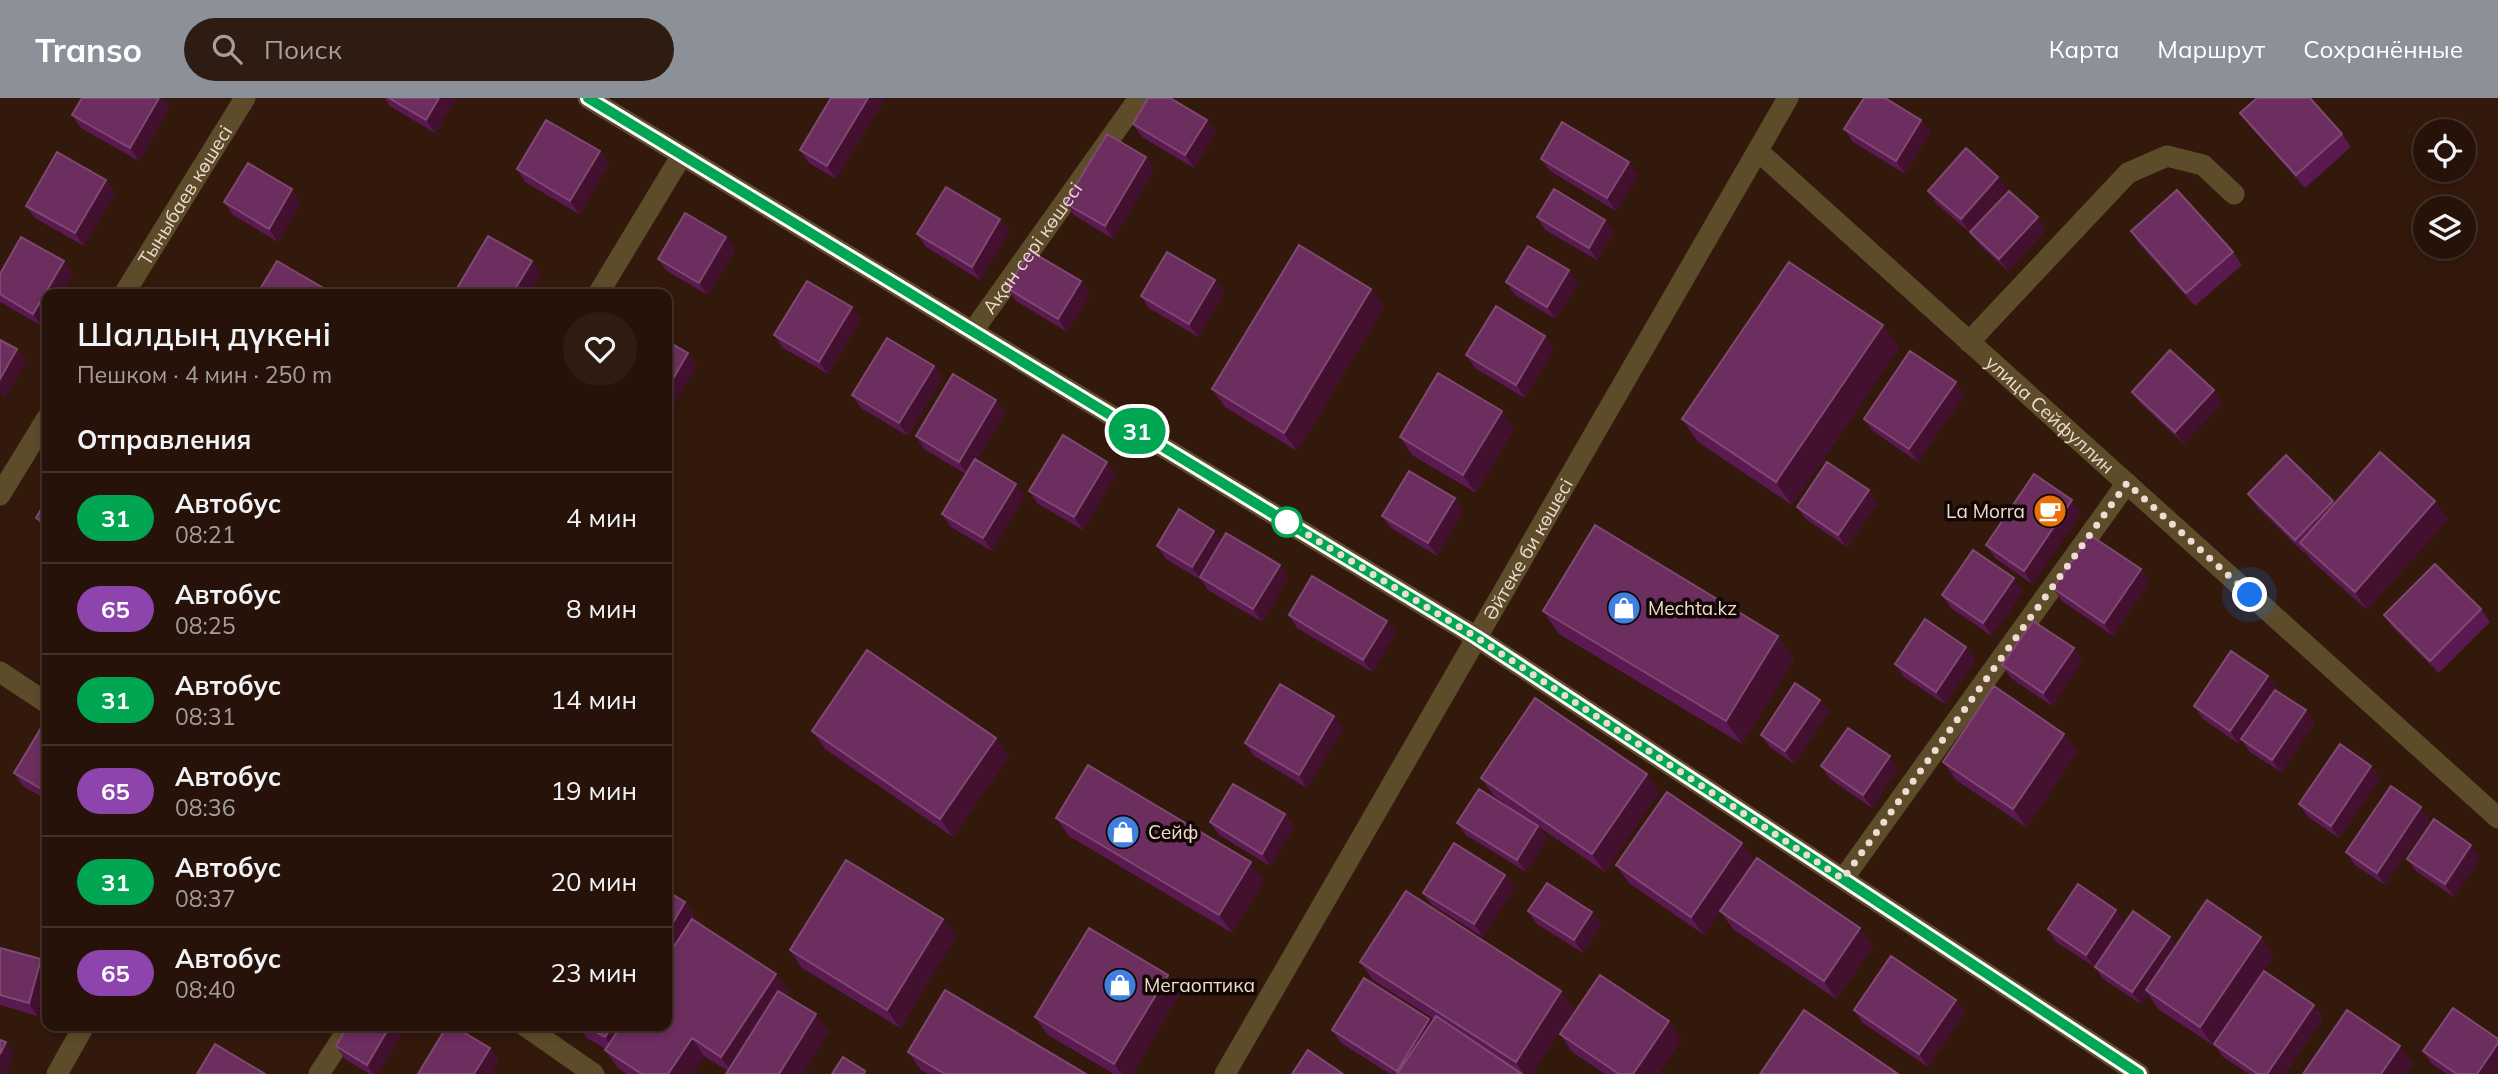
<!DOCTYPE html>
<html lang="ru">
<head>
<meta charset="utf-8">
<style>
  :root { --surface:#261209; --page:#2e1b12; --text:#f1f3f6; --muted:#a49e9c; --line:#42322a; --accent:#8c9099 }
  body { margin:0; font-family:Mulish,sans-serif; background:var(--page); color:var(--text); height:100vh; display:flex; flex-direction:column; font-size:26px; white-space:nowrap }
  * { box-sizing:border-box; margin:0 }
  p { font-size:23px; color:var(--muted) }
  .icon { flex:none; width:38px; height:38px; fill:none; stroke:currentColor; stroke-width:2; stroke-linecap:round; stroke-linejoin:round }
  .map { position:relative; flex:1; overflow:hidden }
  .details { position:absolute; left:42px; top:191px; width:630px; height:742px; display:flex; flex-direction:column; background:var(--surface); border-radius:14px; box-shadow:0 4px 10px #0003,0 0 0 2px var(--line) }
  .details>* { flex:none }
  .badge { padding:0 14px; border-radius:23px; font-size:24px; line-height:46px }
  .controls { position:absolute; left:2413px; top:21px; display:grid; gap:14px }
  .controls a { display:grid; place-items:center; width:63px; height:63px; border-radius:50%; background:var(--surface); box-shadow:0 4px 10px #0003,0 0 0 2px var(--line); font-size:35px }
  .you { position:absolute; width:35px; height:35px; margin:-18px; border:5px solid #fff; border-radius:50%; background:#1a73e8; box-shadow:0 0 0 10px #1a73e833 }
  .map>.badge { position:absolute; translate:-50% -50%; box-shadow:0 0 0 4px #fff }
  h2 { padding:0 35px; font-size:26px; line-height:63px }
  .round { display:grid; place-items:center; flex:none; width:74px; height:74px; border-radius:37px; background:var(--page) }
  .overview { display:flex; align-items:center; justify-content:space-between; height:119px; padding:0 35px }
  h1 { font-size:33px; font-weight:600; line-height:52px }
  ul { padding:0; list-style:none }
  li { display:flex; align-items:center; gap:21px; height:91px; padding:0 35px; border-top:2px solid var(--line) }
  li div { flex:1 }
  li b { display:block; font-size:26px }
  li em { font-style:normal }
  li .badge { min-width:77px; font-weight:700; text-align:center }
  header { display:flex; align-items:center; gap:42px; box-sizing:border-box; height:98px; padding:0 35px; background:var(--accent); color:#fff }
  header strong { font-size:33px }
  nav { display:flex; gap:38px; margin-inline-start:auto; font-size:24px }
  .search { width:490px; height:63px; background:var(--page); display:flex; align-items:center; gap:18px; box-sizing:border-box; padding:0 24px; border-radius:38px; color:var(--muted); font-size:26px }
  .map>svg:first-child { display:block }
  .lines { fill:none; stroke-linecap:round; stroke-linejoin:round }
  .minor { stroke:#5d4c2a; stroke-width:21 }
  .wall { fill:#5b1951 }
  .shaded-wall { fill:#44102f }
  .building { fill:#6b2e5f; stroke:#7f4971; stroke-width:2 }
  .line-casing { stroke:#fff; stroke-width:16 }
  .line { stroke:#00a651; stroke-width:10 }
  .walk { stroke:#eedbd2; stroke-width:7; stroke-dasharray:0 12.6 }
  .stop-dot { fill:#fff; stroke:#00a651; stroke-width:3.5 }
  .labels { text-anchor:middle; dominant-baseline:central; stroke-width:7; stroke-linejoin:round; paint-order:stroke }
  .street-label { font-size:19px; fill:#eedbd2; stroke:#120703 }
  .poi-label { font-size:19px; fill:#eedbd2; stroke:#120703; text-anchor:start }
</style>
</head>
<body>
<header>
<strong>Transo</strong>
<div class="search"><svg class="icon" aria-label="search" viewBox="0 0 24 24"><circle cx="10" cy="10" r="6"/><path d="M15 15l6 6"/></svg>Поиск</div>
<nav><a>Карта</a><a>Маршрут</a><a>Сохранённые</a></nav>
</header>
<div class="map">
<svg width="2498" height="976" viewBox="0 0 2498 976">
  <rect width="100%" height="100%" fill="#33180c"/>
  <g class="lines">
    <!-- minor -->
    <g class="minor">
      <path d="M588,0L1476,539L2139,976"/>
      <path id="s1" d="M1759,54L2498,720"/>
      <path id="s2" d="M124,196L245,0"/>
      <path d="M598,196L682,57"/>
      <path id="s3" d="M973,233L1139,0"/>
      <path d="M1969,244L2128,75L2167,58L2203,67L2234,96"/>
      <path d="M0,397L47,320"/>
      <path d="M0,574L47,605"/>
      <path d="M1843,781L2127,385"/>
      <path d="M525,928L594,976"/>
      <path d="M57,976L84,928"/>
      <path d="M319,976L350,928"/>
      <path id="s4" d="M1225,976L1788,0"/>
    </g>
  </g>
  <!-- wall -->
  <path class="wall" d="M384,0H456L435,35L390,8Z
    M831,0H885L836,81L809,65L800,52Z
    M170,9L139,63L81,30L72,17Z
    M2240,15L2342,36L2351,49L2305,90L2249,27Z
    M1207,22L1216,35L1194,70L1142,39L1133,26Z
    M1921,22L1930,35L1905,76L1853,44L1844,31Z
    M600,53L609,66L579,116L525,84L517,71Z
    M1146,59L1154,72L1113,141L1074,117L1065,105Z
    M1541,61L1638,77L1616,113L1550,73Z
    M106,82L115,95L84,148L35,120L26,108Z
    M2007,91L1969,134L1937,106L1928,93Z
    M224,104H301L278,144L233,117Z
    M1537,119L1614,134L1597,162L1545,132Z
    M1000,121L1009,133L980,182L926,149L917,136Z
    M2046,132L2008,173L1979,146L1970,134Z
    M2131,133L2233,154L2242,167L2195,208L2139,146Z
    M726,139L735,152L708,197L667,173L658,161Z
    M0,176H73L47,196V220L42,228L0,204Z
    M1215,182L1224,195L1198,239L1149,210L1141,198Z
    M1081,183L1090,196L1067,234L1016,203L1007,190Z
    M1506,184L1578,185L1556,221L1515,197Z
    M1371,191L1384,209L1297,353L1225,309L1212,291Z
    M861,222L828,276L783,250L774,237Z
    M1554,250L1525,300L1475,270L1466,257Z
    M1899,250L1792,407L1698,344L1682,321Z
    M934,268L942,280L908,338L861,310L852,297Z
    M1956,284L1964,297L1918,364L1873,333L1864,321Z
    M2132,294L2222,305L2184,346L2141,306Z
    M996,302L1005,315L977,362L1025,398L992,453L951,429L942,416L966,376L924,351L916,338Z
    M1514,331L1476,395L1412,357L1400,339Z
    M1107,364L1116,377L1083,432L1038,406L1029,393Z
    M1869,392L1877,405L1847,449L1806,421L1797,409Z
    M2248,396L2333,403L2335,405L2435,403L2448,421L2367,512L2312,463L2305,454L2304,455L2257,409Z
    M1455,400L1463,413L1437,458L1391,430L1382,418Z
    M47,401V434L45,433L36,420Z
    M2081,415L2032,486L1995,460L1986,447Z
    M1214,433L1221,443L1280,467L1288,480L1262,524L1208,492L1201,482L1166,461L1157,448Z
    M2149,484L2113,538L2062,503L2053,490Z
    M2023,493L1992,538L1951,510L1942,497Z
    M2481,511L2490,524L2439,575L2393,530L2384,517Z
    M1543,513L1778,538L1794,561L1742,646L1559,536Z
    M1289,517L1387,523L1396,535L1372,574L1297,530Z
    M1966,549L1975,562L1945,606L1904,579L1895,566Z
    M2074,550L2082,563L2052,608L2011,580L2002,567Z
    M2268,578L2276,590L2275,592L2306,612L2314,625L2281,674L2250,654L2242,642L2239,646L2203,621L2194,608Z
    M1829,614L1794,666L1770,649L1761,637Z
    M1334,618L1343,631L1307,690L1254,658L1245,645Z
    M812,633L1009,658L953,739L825,651Z
    M47,634V702L23,688L14,675Z
    M2077,654L2026,729L1956,682L1943,664Z
    M1821,668L1898,670L1872,710L1830,681Z
    M2371,668L2380,680L2339,740L2308,719L2299,706Z
    M1481,680L1659,694L1605,774L1539,729L1547,741L1526,774L1466,737L1457,725L1530,723L1494,698Z
    M1285,716L1294,729L1270,768L1219,737L1210,724Z
    M1056,720L1264,782L1232,835L1069,738Z
    M2430,722L2385,787L2355,767L2346,754Z
    M1742,745L1755,763L1873,848L1836,901L1733,831L1720,813L1704,837L1629,785L1616,767Z
    M2480,760L2454,799L2416,773L2407,761Z
    M1505,777L1514,790L1483,839L1432,807L1423,795Z
    M685,804L698,823L697,824L776,876L789,894L786,898L829,934L728,973L704,958L692,976H627L618,970L605,952L606,951L587,940L579,928H667Z
    M1528,813L1592,814L1601,826L1583,855L1537,826Z
    M2125,824L2176,848L2274,857L2213,947L2158,911L2148,896L2141,906L2103,881L2095,869L2056,844L2048,831Z
    M956,839L900,930L802,870L790,852Z
    M0,850L47,870V881L37,918L0,907Z
    M1360,864L1561,893L1574,911L1532,976H1390L1341,945L1332,932L1432,925L1434,921L1373,882Z
    M1180,895L1132,976H1114L1048,937L1035,919Z
    M1956,902L1965,914L1928,969L1863,925L1854,912Z
    M2314,907L2323,920L2285,976H2249L2223,959L2214,946Z
    M183,928H199L195,935Z
    M348,928H407L377,976H370L345,961L336,948Z
    M1560,936L1681,942L1658,976H1605L1572,954Z
    M2498,941V970L2494,976H2447L2432,966L2423,953Z
    M908,954L1086,976H928L921,972Z"/>
  <!-- shaded-wall -->
  <path class="shaded-wall" d="M159,0H163L170,9L139,63L130,50Z
    M439,0H456L435,35L426,22Z
    M868,0H885L836,81L827,68Z
    M1207,22L1216,35L1194,70L1185,57Z
    M1921,22L1930,35L1905,76L1896,63Z
    M600,53L609,66L579,116L570,103Z
    M1146,59L1154,72L1113,141L1105,128Z
    M1629,64L1638,77L1616,113L1607,100Z
    M1998,79L2007,91L1969,134L1961,121Z
    M106,82L115,95L84,148L75,135Z
    M292,91L301,104L278,144L269,131Z
    M2038,119L2046,132L2008,173L1999,161Z
    M1000,121L1009,133L980,182L972,169Z
    M1605,122L1614,134L1597,162L1589,150Z
    M726,139L735,152L708,197L699,185Z
    M64,163L73,176L61,196H47V220L42,228L33,216Z
    M532,163L541,176L529,196H512Z
    M1569,172L1578,185L1556,221L1547,209Z
    M1215,182L1224,195L1198,239L1189,226Z
    M1081,183L1090,196L1067,234L1058,221Z
    M1371,191L1384,209L1297,353L1284,335Z
    M852,209L861,222L828,276L819,264Z
    M1883,227L1899,250L1792,407L1776,384Z
    M1545,238L1554,250L1525,300L1516,287Z
    M17,251L26,264L5,300L0,294V281Z
    M688,255L697,268L667,318V291Z
    M934,268L942,280L908,338L899,325Z
    M1956,284L1964,297L1918,364L1909,351Z
    M2214,292L2222,305L2184,346L2175,334Z
    M996,302L1005,315L968,377L959,364Z
    M1502,313L1514,331L1476,395L1463,377Z
    M1107,364L1116,377L1083,432L1074,419Z
    M1016,386L1025,398L992,453L983,440Z
    M1869,392L1877,405L1847,449L1838,437Z
    M1455,400L1463,413L1437,458L1428,445Z
    M2072,402L2081,415L2032,486L2024,473Z
    M2435,403L2448,421L2367,512L2355,494Z
    M1214,433L1223,445L1200,479L1201,482L1192,469Z
    M1280,467L1288,480L1262,524L1253,511Z
    M2141,471L2149,484L2113,538L2104,525Z
    M2014,480L2023,493L1992,538L1983,525Z
    M1387,523L1396,535L1372,574L1363,562Z
    M1778,538L1794,561L1742,646L1726,623Z
    M1966,549L1975,562L1945,606L1936,594Z
    M2074,550L2082,563L2052,608L2043,595Z
    M2268,578L2276,590L2239,646L2230,633Z
    M1820,602L1829,614L1794,666L1785,653Z
    M2306,612L2314,625L2281,674L2272,662Z
    M1334,618L1343,631L1307,690L1299,677Z
    M2064,636L2077,654L2026,729L2013,711Z
    M996,640L1009,658L953,739L940,721Z
    M1890,658L1898,670L1872,710L1863,697Z
    M2371,668L2380,680L2339,740L2331,728Z
    M1647,676L1659,694L1605,774L1592,756Z
    M2421,709L2430,722L2385,787L2377,775Z
    M1285,716L1294,729L1270,768L1262,756Z
    M1538,728L1547,741L1526,774L1517,762Z
    M1742,745L1755,763L1704,837L1691,819Z
    M2471,747L2480,760L2454,799L2445,786Z
    M1251,764L1264,782L1232,835L1219,817Z
    M1505,777L1514,790L1483,839L1474,826Z
    M685,804L698,823L667,874V835Z
    M2116,812L2125,825L2095,870L2086,857Z
    M1592,814L1601,826L1583,855L1574,842Z
    M943,821L956,839L900,930L887,912Z
    M1860,830L1873,848L1836,901L1824,883Z
    M2170,839L2179,852L2146,892L2148,896L2141,906L2132,894Z
    M2261,839L2274,857L2213,947L2200,929Z
    M41,861L47,870V881L37,918L29,905Z
    M776,876L789,894L734,976H733L721,959Z
    M1168,877L1180,895L1132,976H1122L1114,966Z
    M1561,893L1574,911L1532,976H1524L1516,964Z
    M1956,902L1965,914L1928,969L1919,956Z
    M2314,907L2323,920L2285,976H2267Z
    M816,916L829,934L803,976H779Z
    M1429,921L1438,934L1399,976L1397,973Z
    M1669,923L1681,942L1658,976H1633Z
    M190,928H199L195,935Z
    M390,928H407L377,976H373L367,967Z
    M612,928H635L617,957L605,939Z
    M692,940L704,958L692,976H668Z
    M6,944L14,957L6,976H0V956Z
    M2498,945V970L2494,976H2477Z
    M2400,948L2413,966L2406,976H2381Z
    M490,950L499,962L491,976H474Z"/>
  <!-- building -->
  <path class="building" d="M82,0H159L130,50L72,17Z
    M389,0H439L426,22Z
    M831,0H868L827,68L800,52Z
    M1148,0H1170L1207,22L1185,57L1133,26Z
    M1864,0H1885L1921,22L1896,63L1844,31Z
    M2257,0H2310L2342,36L2296,77L2240,15Z
    M546,22L600,53L570,103L517,71Z
    M1562,24L1629,64L1607,100L1541,61Z
    M1107,36L1146,59L1105,128L1065,105Z
    M1966,50L1998,79L1961,121L1928,93Z
    M57,54L106,82L75,135L26,108Z
    M248,65L292,91L269,131L224,104Z
    M946,89L1000,121L972,169L917,136Z
    M1554,91L1605,122L1589,150L1537,119Z
    M2177,92L2233,154L2186,195L2131,133Z
    M2009,93L2038,119L1999,161L1970,134Z
    M685,115L726,139L699,185L658,161Z
    M488,138L532,163L512,196H463L456,192Z
    M21,139L64,163L33,216L0,196V176Z
    M1299,147L1371,191L1284,335L1212,291Z
    M1528,148L1569,172L1547,209L1506,184Z
    M1030,153L1081,183L1058,221L1007,190Z
    M1167,154L1215,182L1189,226L1141,198Z
    M277,163L332,195V196H257Z
    M1789,164L1883,227L1776,384L1682,321Z
    M807,183L852,209L819,264L774,237Z
    M1496,208L1545,238L1516,287L1466,257Z
    M887,240L934,268L899,325L852,297Z
    M0,242L17,251L0,281Z
    M667,243L688,255L667,291Z
    M2170,252L2214,292L2175,334L2132,294Z
    M1910,253L1956,284L1909,351L1864,321Z
    M1438,275L1502,313L1463,377L1400,339Z
    M953,276L996,302L959,364L916,338Z
    M1063,337L1107,364L1074,419L1029,393Z
    M2380,354L2435,403L2355,494L2300,445Z
    M2286,357L2333,403L2295,442L2248,396Z
    M975,361L1016,386L983,440L942,416Z
    M1827,364L1869,392L1838,437L1797,409Z
    M1409,373L1455,400L1428,445L1382,418Z
    M2034,376L2072,402L2024,473L1986,447Z
    M47,401V427L36,420Z
    M1179,411L1214,433L1192,469L1157,448Z
    M1595,427L1778,538L1726,623L1543,513Z
    M1226,435L1280,467L1253,511L1200,479Z
    M2090,437L2141,471L2104,525L2053,490Z
    M1973,452L2014,480L1983,525L1942,497Z
    M2435,466L2481,511L2430,563L2384,517Z
    M1312,478L1387,523L1363,562L1289,517Z
    M1925,521L1966,549L1936,594L1895,566Z
    M2033,523L2074,550L2043,595L2002,567Z
    M867,552L996,640L940,721L812,633Z
    M2231,553L2268,578L2230,633L2194,608Z
    M1795,585L1820,602L1785,653L1761,637Z
    M1280,586L1334,618L1299,677L1245,645Z
    M1994,588L2064,636L2013,711L1943,664Z
    M2275,592L2306,612L2272,662L2241,641Z
    M1535,600L1647,676L1592,756L1481,680Z
    M41,630L47,634V694L14,675Z
    M1848,630L1890,658L1863,697L1821,668Z
    M2340,646L2371,668L2331,728L2299,706Z
    M1088,667L1251,764L1219,817L1056,720Z
    M1233,686L1285,716L1262,756L1210,724Z
    M2391,688L2421,709L2377,775L2346,754Z
    M1479,691L1538,728L1517,762L1457,725Z
    M1667,694L1742,745L1691,819L1616,767Z
    M2434,721L2471,747L2445,786L2407,761Z
    M1454,745L1505,777L1474,826L1423,795Z
    M1757,760L1860,830L1824,883L1720,813Z
    M846,762L943,821L887,912L790,852Z
    M1547,785L1592,814L1574,842L1528,813Z
    M2078,786L2116,812L2086,857L2048,831Z
    M667,793L685,804L667,835Z
    M1406,793L1561,893L1516,964L1360,864Z
    M2207,802L2261,839L2200,929L2146,892Z
    M2133,813L2170,839L2132,894L2095,869Z
    M692,821L776,876L721,959L692,940L668,976H642L605,952L621,928H667V859Z
    M1089,830L1168,877L1114,966L1035,919Z
    M0,850L41,861L29,905L0,897Z
    M1891,858L1956,902L1919,956L1854,912Z
    M2264,873L2314,907L2267,976H2258L2214,946Z
    M1600,877L1669,923L1633,976H1619L1560,936Z
    M1364,880L1429,921L1397,973L1332,932Z
    M945,892L1086,976H945L908,954Z
    M778,893L816,916L779,976H726Z
    M2453,910L2498,941V945L2477,976H2457L2423,953Z
    M1804,912L1898,976H1760Z
    M2347,912L2400,948L2381,976H2303Z
    M1436,918L1522,976H1397Z
    M348,928H390L367,967L336,948Z
    M447,928H453L490,950L474,976H418Z
    M585,928H612L605,939Z
    M0,942L6,944L0,956Z
    M215,946L265,976H197Z
    M1308,952L1343,976H1292Z
    M843,959L865,973L864,976H832Z"/>
  <g class="lines">
    <defs>
      <path id="line" d="M588,0L1476,539L2139,976"/>
    </defs>
    <!-- line casing -->
    <use href="#line" class="line-casing"/>
    <!-- line -->
    <use href="#line" class="line"/>
    <!-- walk -->
    <path class="walk" d="M1287,424L1476,539L1843,781L2127,385L2250,497"/>
  </g>
  <!-- icons -->
  <defs>
    <symbol id="cafe-disc" viewBox="-11 -11 22 22"><circle r="9.5" fill="#e8710a" stroke="#120703"/><path d="M-5.5-4.5H6V0H3Q3 3.5 0 3.5H-2.5Q-5.5 3.5-5.5 0ZM3-3.2v2h1.7v-2ZM-6 4.5H4V6H-6Z" fill="#fff"/></symbol>
    <symbol id="shop-disc" viewBox="-11 -11 22 22"><circle r="9.5" fill="#3f7fe0" stroke="#120703"/><path d="M-5-2.5h2.3a2.7 3.5 0 0 1 5.4 0H5L5.5 6h-11ZM-1.5-2.5h3a1.5 2.3 0 0 0-3 0Z" fill="#fff"/></symbol>
  </defs>
  <g fill-rule="evenodd">
    <use href="#cafe-disc" x="2031" y="394" width="38" height="38"/>
    <use href="#shop-disc" x="1605" y="491" width="38" height="38"/>
    <use href="#shop-disc" x="1104" y="715" width="38" height="38"/>
    <use href="#shop-disc" x="1101" y="868" width="38" height="38"/>
  </g>
  <!-- markers -->
  <circle class="stop-dot" cx="1287" cy="424" r="14"/>
  <g class="labels">
    <!-- street labels -->
    <g class="street-label">
      <text stroke="none"><textPath href="#s2" startOffset="116">Тыныбаев көшесі</textPath></text>
      <text stroke="none"><textPath href="#s3" startOffset="102">Ақан сері көшесі</textPath></text>
      <text stroke="none"><textPath href="#s1" startOffset="392">улица Сейфуллин</textPath></text>
      <text stroke="none"><textPath href="#s4" startOffset="606">Әйтеке би көшесі</textPath></text>
    </g>
    <!-- poi labels -->
    <g class="poi-label">
      <text x="2025" y="413" text-anchor="end">La Morra</text>
      <text x="1648" y="510">Mechta.kz</text>
      <text x="1148" y="734">Сейф</text>
      <text x="1144" y="887">Мегаоптика</text>
    </g>
  </g>
</svg>
<div class="controls">
<a><svg class="icon" aria-label="locate" viewBox="0 0 24 24"><circle cx="12" cy="12" r="6"/><path d="M12 2v4M12 18v4M2 12h4M18 12h4"/></svg></a>
<a><svg class="icon" aria-label="layers" viewBox="0 0 24 24"><path d="M12 4l9 5-9 5-9-5zM3 14l9 5 9-5"/></svg></a>
</div>
<div class="you" style="left:2250px;top:497px"></div>
<b class="badge" style="left:1137px;top:333px;background:#00a651;color:#fff">31</b>
<section class="details">
<div class="overview"><div><h1>Шалдың дүкені</h1><p>Пешком · 4 мин · 250 m</p></div><a class="round"><svg class="icon" aria-label="heart" viewBox="0 0 24 24"><path d="M12 20l-8-8c-3-5 5-10 8-4 3-6 11-1 8 4z"/></svg></a></div>
<h2>Отправления</h2>
<ul>
<li><span class="badge" style="background:#00a651;color:#fff">31</span><div><b>Автобус</b><p>08:21</p></div><em>4 мин</em></li>
<li><span class="badge" style="background:#8e44ad;color:#fff">65</span><div><b>Автобус</b><p>08:25</p></div><em>8 мин</em></li>
<li><span class="badge" style="background:#00a651;color:#fff">31</span><div><b>Автобус</b><p>08:31</p></div><em>14 мин</em></li>
<li><span class="badge" style="background:#8e44ad;color:#fff">65</span><div><b>Автобус</b><p>08:36</p></div><em>19 мин</em></li>
<li><span class="badge" style="background:#00a651;color:#fff">31</span><div><b>Автобус</b><p>08:37</p></div><em>20 мин</em></li>
<li><span class="badge" style="background:#8e44ad;color:#fff">65</span><div><b>Автобус</b><p>08:40</p></div><em>23 мин</em></li>
</ul>
</section>
</div>
</body>
</html>
